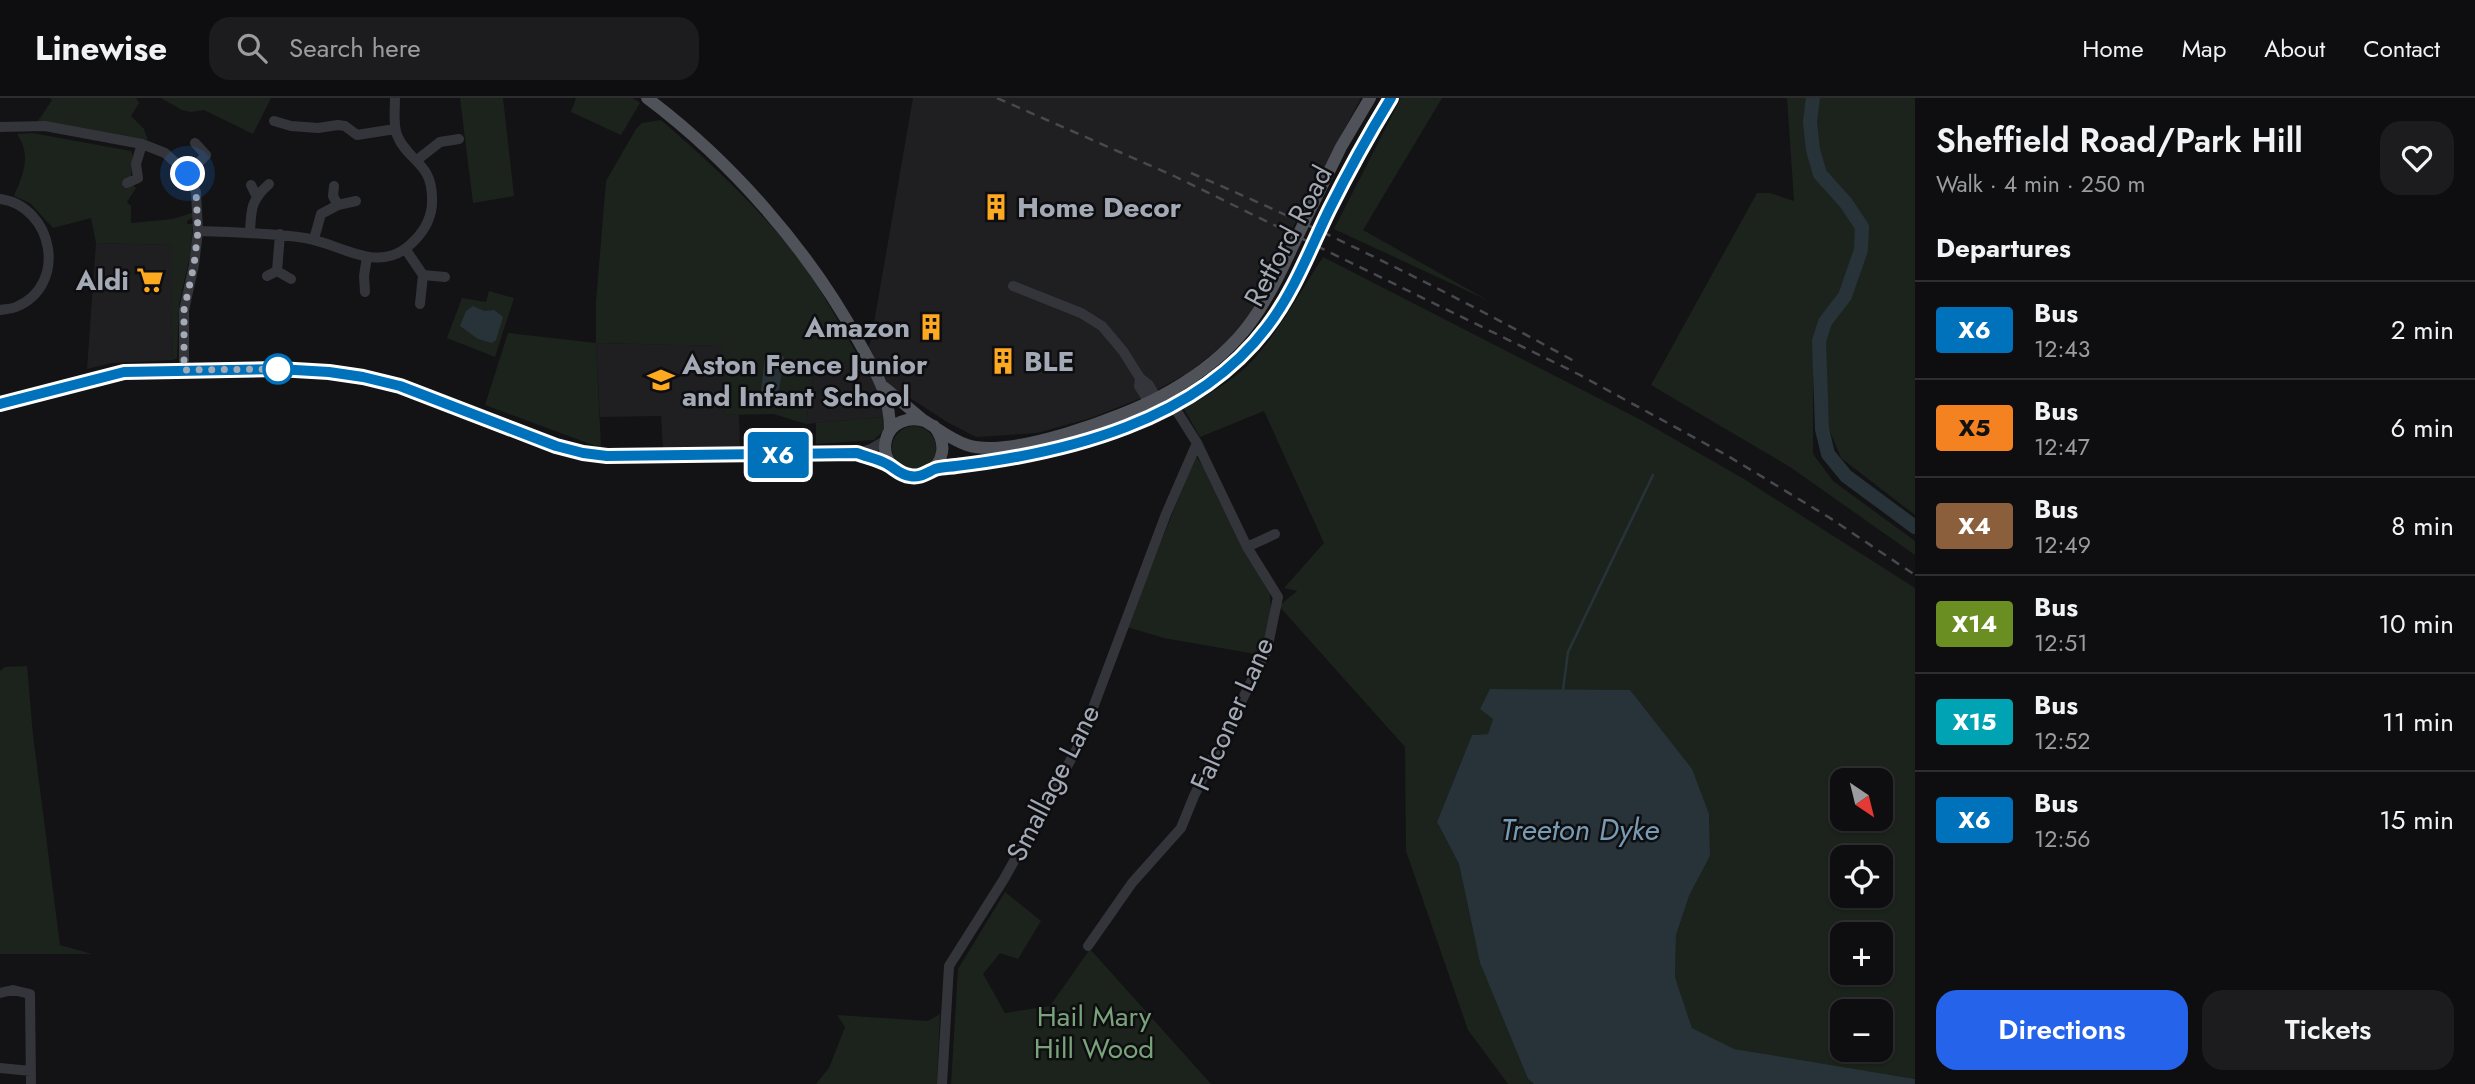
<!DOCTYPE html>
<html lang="en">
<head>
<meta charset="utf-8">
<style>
  :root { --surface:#0e0e10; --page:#1c1c1e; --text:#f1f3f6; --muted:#9b9c9f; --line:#2e2e30; --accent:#2563eb }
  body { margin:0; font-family:Jost,sans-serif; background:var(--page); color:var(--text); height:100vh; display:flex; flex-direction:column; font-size:26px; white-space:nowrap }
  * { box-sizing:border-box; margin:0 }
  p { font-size:23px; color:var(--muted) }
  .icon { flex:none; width:38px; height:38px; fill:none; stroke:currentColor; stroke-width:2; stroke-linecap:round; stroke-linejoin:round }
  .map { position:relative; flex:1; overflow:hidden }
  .panel { display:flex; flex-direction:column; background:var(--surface); width:560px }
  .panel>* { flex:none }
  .badge { padding:0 14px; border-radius:5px; font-size:24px; line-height:46px }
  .needle { width:46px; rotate:145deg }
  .buttons { position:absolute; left:1830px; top:670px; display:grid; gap:14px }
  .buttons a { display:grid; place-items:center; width:63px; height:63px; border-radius:14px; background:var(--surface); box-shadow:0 2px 5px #0004,0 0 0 2px var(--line); font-size:35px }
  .you { position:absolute; width:35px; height:35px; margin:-18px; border:5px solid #fff; border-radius:50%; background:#1a73e8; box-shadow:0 0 0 10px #1a73e833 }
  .map>.badge { position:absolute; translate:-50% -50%; box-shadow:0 0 0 4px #fff }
  h2 { padding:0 21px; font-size:26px; line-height:63px }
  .round { display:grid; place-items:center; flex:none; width:74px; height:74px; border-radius:21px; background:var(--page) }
  .head { display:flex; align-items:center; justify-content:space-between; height:119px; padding:0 21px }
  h1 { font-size:33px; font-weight:600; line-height:52px }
  .action { display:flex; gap:14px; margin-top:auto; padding:14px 21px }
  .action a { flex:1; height:80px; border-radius:21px; background:var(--accent); color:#fff; font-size:28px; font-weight:600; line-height:80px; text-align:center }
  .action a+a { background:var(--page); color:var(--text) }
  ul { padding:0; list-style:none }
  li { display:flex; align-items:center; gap:21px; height:98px; padding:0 21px; border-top:2px solid var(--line) }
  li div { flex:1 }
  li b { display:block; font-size:26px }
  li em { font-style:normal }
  li .badge { min-width:77px; font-weight:700; text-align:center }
  header { display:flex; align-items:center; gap:42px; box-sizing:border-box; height:98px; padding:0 35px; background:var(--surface); border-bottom:2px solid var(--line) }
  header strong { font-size:33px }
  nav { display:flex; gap:38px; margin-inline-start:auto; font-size:24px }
  .search { width:490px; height:63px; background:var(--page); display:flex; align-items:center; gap:18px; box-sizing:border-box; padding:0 24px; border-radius:21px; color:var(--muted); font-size:26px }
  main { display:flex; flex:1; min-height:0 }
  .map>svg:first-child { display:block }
  .built { fill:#1f1f22 }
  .green { fill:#1b231c; fill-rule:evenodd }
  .water { fill:#283339 }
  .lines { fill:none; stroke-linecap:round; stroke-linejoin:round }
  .stream { stroke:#283339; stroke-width:2.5 }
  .river { stroke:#283339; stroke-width:14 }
  .minor { stroke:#34353a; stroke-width:10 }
  .major { stroke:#4f5259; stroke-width:12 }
  .rail { stroke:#47494f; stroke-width:2.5; stroke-dasharray:9 7; stroke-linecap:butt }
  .major-bridge { stroke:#4f5259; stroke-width:12 }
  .line-casing { stroke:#fff; stroke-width:16 }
  .line { stroke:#0072bc; stroke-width:10 }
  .walk { stroke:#a3aab6; stroke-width:7; stroke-dasharray:0 12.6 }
  .stop-dot { fill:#fff; stroke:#0072bc; stroke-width:3.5 }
  .labels { text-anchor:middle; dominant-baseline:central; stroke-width:5; stroke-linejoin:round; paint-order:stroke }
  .poi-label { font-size:28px; font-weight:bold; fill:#a3aab6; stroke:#0e0e10; text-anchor:start }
  .street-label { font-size:28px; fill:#a3aab6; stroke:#0e0e10 }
  .park-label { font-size:28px; fill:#79a37a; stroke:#0e0e10 }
  .water-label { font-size:30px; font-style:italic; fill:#789bb4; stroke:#0e0e10 }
</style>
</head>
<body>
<header>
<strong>Linewise</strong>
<div class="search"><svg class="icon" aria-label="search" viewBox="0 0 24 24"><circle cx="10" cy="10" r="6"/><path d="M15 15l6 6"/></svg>Search here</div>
<nav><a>Home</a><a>Map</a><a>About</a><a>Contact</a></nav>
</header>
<main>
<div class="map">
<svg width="1915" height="986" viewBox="0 0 1915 986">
  <rect width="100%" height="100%" fill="#131315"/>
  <!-- built -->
  <path class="built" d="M913,0H1361L1305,105L1251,214L1226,245L1188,275L1144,299L1091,320L1037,335L976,339L947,324L907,298L883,319L806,326L814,273L846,264L862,265L871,242Z
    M96,145L174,147L171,208L173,262L112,265L87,271Z
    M596,245L724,248L725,317H739L740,349L663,350L661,318L600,319Z"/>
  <!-- green -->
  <path class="green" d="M50,0H136L139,5L131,18L144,31L148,42L38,23L52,2Z
    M161,0H271L253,36L204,12L191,14L182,12Z
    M460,0H503L514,98L473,105Z
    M576,0H633L640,5L621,37L571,14Z
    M1401,0H1442L1363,132L1489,203L1334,131Z
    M1787,0H1915V417L1841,360L1829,331L1825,258L1813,264V356L1833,383L1915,443V457L1790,369L1651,287L1757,95H1770L1794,103Z
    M661,22C713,67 766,116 807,172C827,201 844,234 862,265L846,264L814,273L806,326L774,316L725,317L723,248L596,245L601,350L485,307L508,235L596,245V204L606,83L636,31L642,25Z
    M32,35L131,53L133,58L131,78L122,83L126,90L133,87L136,90L127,104L131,108V125L173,121L192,115V120L187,123V126H193L190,158L179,206L177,260L173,262L171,208L173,147L96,145L91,120L53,130L30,105L14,98C23,76 32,58 17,36Z
    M1323,159L1641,322L1744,381L1915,490V981L1733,951L1692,930L1675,879L1676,837L1689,798L1710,758L1709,716L1571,592L1490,591L1493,621L1488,636L1472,637L1437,724L1459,766L1480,865L1528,981L1534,986H1508L1468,932L1406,753L1405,649L1279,508L1297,493L1284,490L1324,445L1264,313L1200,339L1184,311C1207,297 1233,283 1252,263C1280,232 1300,194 1323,159ZM1843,682H1881V721H1843ZM1843,760H1881V798H1843ZM1843,836H1881V875H1843ZM1843,914H1881V952H1843Z
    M489,193L514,200L495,259L447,240L462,200L486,204Z
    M883,319L884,332L874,342L816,346V325Z
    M892 350a22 22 0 1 1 44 0a22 22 0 1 1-44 0Z
    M1195,359H1197L1204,371L1243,452L1270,495L1271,515L1261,557L1164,540L1127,529Z
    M27,568L33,637L60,847L92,856H0V573L5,569Z
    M1005,794L1041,823L1018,861L1000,855L983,876L1005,915L1050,908L1090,851L1211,986H951L958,871Z
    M940,916L937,986H816L829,970L845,929L837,917L928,923Z"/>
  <!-- water -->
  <path class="water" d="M473,208L484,213L494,212L503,219L496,242L492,245L478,241L460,228L466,213Z
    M781,256L784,260L779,292L775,296H763L761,292L765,259Z
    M1490,591L1630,592L1692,671L1709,716L1710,758L1689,798L1676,837L1675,879L1692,930L1734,951L1915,981V986H1534L1528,981L1480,865L1459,766L1437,724L1472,637L1488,636L1493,621L1480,611Z"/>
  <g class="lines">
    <!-- stream -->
    <path class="stream" d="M1563,592L1568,554L1653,377"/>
    <!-- river -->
    <path class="river" d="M1813,0L1810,24L1813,52L1820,76L1846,105L1862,129L1861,152L1845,198L1825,224L1819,243L1822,331L1828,356L1846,378L1915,429"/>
    <!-- minor -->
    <path class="minor" d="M274,23L291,28L318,30L338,27L345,28L357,37L395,31
      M0,29L45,28L142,46L165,55L188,76L196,94L198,133L194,167L184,212V272
      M417,62L440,44L459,41
      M188,76L206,57L195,45
      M127,85L138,80L136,66L142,46
      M251,87L256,97
      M334,88L333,98L338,107
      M0,101C53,108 69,187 16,209C11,211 5,211 0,212
      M198,133C234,134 269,135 305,140C343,146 380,179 414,143C426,131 433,118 432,100C432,64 408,64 397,37C393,26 395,12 395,0
      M250,134C251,111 251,102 269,86
      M280,136L277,173L291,181
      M314,141L321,116L338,107L356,103
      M406,152L423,177L420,206
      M423,177L445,179
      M267,178L277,173
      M1013,188L1081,215L1102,228L1123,253L1140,280L1139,288L1149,304L1160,313
      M365,194L364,178L367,159
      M1140,280L1149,287L1160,306
      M0,306L117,274L146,272L278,271L329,274L363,279L400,288L556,347L583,355L606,358L857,355L871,351L886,342
      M858,355L891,367
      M1247,449L1275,436
      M1088,848L1132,785L1181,730L1194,698L1267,552L1278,499L1247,449L1197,345L1171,304
      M0,895L13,892L30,896L31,986
      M0,970L31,973
      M942,986L949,868L1004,781L1079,647L1166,416L1197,345"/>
    <!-- major -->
    <path class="major" d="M647,0C731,63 809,152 859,244C876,275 890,296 890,332
      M1314,104L1341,49L1370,0
      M1330,111L1391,0
      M885,290L922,321
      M934,328C963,365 909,400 889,364C885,357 884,350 886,342C890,324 909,318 925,323C938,331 952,342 967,347C1010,361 1121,320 1161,298C1189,283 1216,264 1237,241C1260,216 1276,185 1290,154
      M933,371C961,364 990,365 1018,360C1101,343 1200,311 1256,244C1277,219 1291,191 1306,162"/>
    <!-- rail -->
    <path class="rail" d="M997,0L1174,78L1578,276L1728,358L1830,420L1915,477
      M1191,75C1322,131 1449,194 1574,263"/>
    <!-- major-bridge -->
    <path class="major-bridge" d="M1290,154L1314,104
      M1306,162L1330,111"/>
  </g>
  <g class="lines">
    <defs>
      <path id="line" d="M0,306L124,274L278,271L329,274L363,279L400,288L556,348L583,355L607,358L857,355C867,359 878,361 887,366C895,370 900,377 910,378C920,380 926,375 935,371C941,369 949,369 956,368C1067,355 1196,323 1267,229C1294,194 1310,151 1329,112C1348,74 1369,36 1391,0"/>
    </defs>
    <!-- line casing -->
    <use href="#line" class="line-casing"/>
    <!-- line -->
    <use href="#line" class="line"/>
    <!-- walk -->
    <path class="walk" d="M188,76L196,94L198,133L194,167L184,212V272L278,271"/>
  </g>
  <!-- icons -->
  <defs>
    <symbol id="building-bare" viewBox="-9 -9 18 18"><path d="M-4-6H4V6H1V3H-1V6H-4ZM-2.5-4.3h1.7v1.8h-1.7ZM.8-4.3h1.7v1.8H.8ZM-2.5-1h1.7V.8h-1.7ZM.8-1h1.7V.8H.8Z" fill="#feaa21" stroke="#0e0e10" stroke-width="2.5" paint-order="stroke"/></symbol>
    <symbol id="supermarket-bare" viewBox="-9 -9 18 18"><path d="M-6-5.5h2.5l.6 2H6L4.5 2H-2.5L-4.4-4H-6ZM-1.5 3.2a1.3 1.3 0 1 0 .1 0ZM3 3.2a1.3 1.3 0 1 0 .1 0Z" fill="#feaa21" stroke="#0e0e10" stroke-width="2.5" paint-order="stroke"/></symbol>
    <symbol id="school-bare" viewBox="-9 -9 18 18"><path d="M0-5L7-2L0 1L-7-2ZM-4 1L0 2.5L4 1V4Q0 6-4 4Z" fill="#feaa21" stroke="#0e0e10" stroke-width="2.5" paint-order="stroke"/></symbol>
  </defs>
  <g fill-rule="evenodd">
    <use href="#building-bare" x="977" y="90" width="38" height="38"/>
    <use href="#supermarket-bare" x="131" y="163" width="38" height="38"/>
    <use href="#building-bare" x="912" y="210" width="38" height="38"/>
    <use href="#building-bare" x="984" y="244" width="38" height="38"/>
    <use href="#school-bare" x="642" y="263" width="38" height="38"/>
  </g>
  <!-- markers -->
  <circle class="stop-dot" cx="278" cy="271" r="14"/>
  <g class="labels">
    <!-- poi labels -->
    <g class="poi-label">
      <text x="1017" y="109">Home Decor</text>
      <text x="129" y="182" text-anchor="end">Aldi</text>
      <text x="910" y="229" text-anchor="end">Amazon</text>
      <text x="1024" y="263">BLE</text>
      <text x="682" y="266">Aston Fence Junior<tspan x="682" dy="32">and Infant School</tspan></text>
    </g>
    <!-- street labels -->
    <g class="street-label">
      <text transform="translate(1288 138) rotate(-62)">Retford Road</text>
      <text transform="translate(1232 616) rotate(-66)">Falconer Lane</text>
      <text transform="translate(1053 685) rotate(-63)">Smallage Lane</text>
    </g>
    <!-- park labels -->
    <g class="park-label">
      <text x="1094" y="918">Hail Mary<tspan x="1094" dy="32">Hill Wood</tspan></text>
    </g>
    <!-- water labels -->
    <g class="water-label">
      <text x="1580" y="731">Treeton Dyke</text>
    </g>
  </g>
</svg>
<div class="buttons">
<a><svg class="needle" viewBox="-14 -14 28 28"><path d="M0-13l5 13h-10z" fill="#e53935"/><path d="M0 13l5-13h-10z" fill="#9b9c9f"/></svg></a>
<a><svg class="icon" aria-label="locate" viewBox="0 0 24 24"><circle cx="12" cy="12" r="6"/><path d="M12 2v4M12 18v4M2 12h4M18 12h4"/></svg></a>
<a>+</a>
<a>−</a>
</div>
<div class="you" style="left:188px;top:76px"></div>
<b class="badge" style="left:778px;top:357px;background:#0072bc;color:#fff">X6</b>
</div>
<section class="panel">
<div class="head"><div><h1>Sheffield Road/Park Hill</h1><p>Walk · 4 min · 250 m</p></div><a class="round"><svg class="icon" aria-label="heart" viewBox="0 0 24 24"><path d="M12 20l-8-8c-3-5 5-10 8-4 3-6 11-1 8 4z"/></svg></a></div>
<h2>Departures</h2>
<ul>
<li><span class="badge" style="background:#0072bc;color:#fff">X6</span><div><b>Bus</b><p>12:43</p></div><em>2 min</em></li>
<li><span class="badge" style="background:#f58220;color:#111">X5</span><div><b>Bus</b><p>12:47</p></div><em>6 min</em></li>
<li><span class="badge" style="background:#8b5e3c;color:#fff">X4</span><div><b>Bus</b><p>12:49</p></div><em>8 min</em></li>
<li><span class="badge" style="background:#6b8e23;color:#fff">X14</span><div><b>Bus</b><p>12:51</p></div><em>10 min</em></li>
<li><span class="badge" style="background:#00a3b4;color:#fff">X15</span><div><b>Bus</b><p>12:52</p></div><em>11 min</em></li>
<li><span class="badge" style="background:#0072bc;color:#fff">X6</span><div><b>Bus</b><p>12:56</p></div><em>15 min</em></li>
</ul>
<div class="action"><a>Directions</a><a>Tickets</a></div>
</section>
</main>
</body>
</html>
